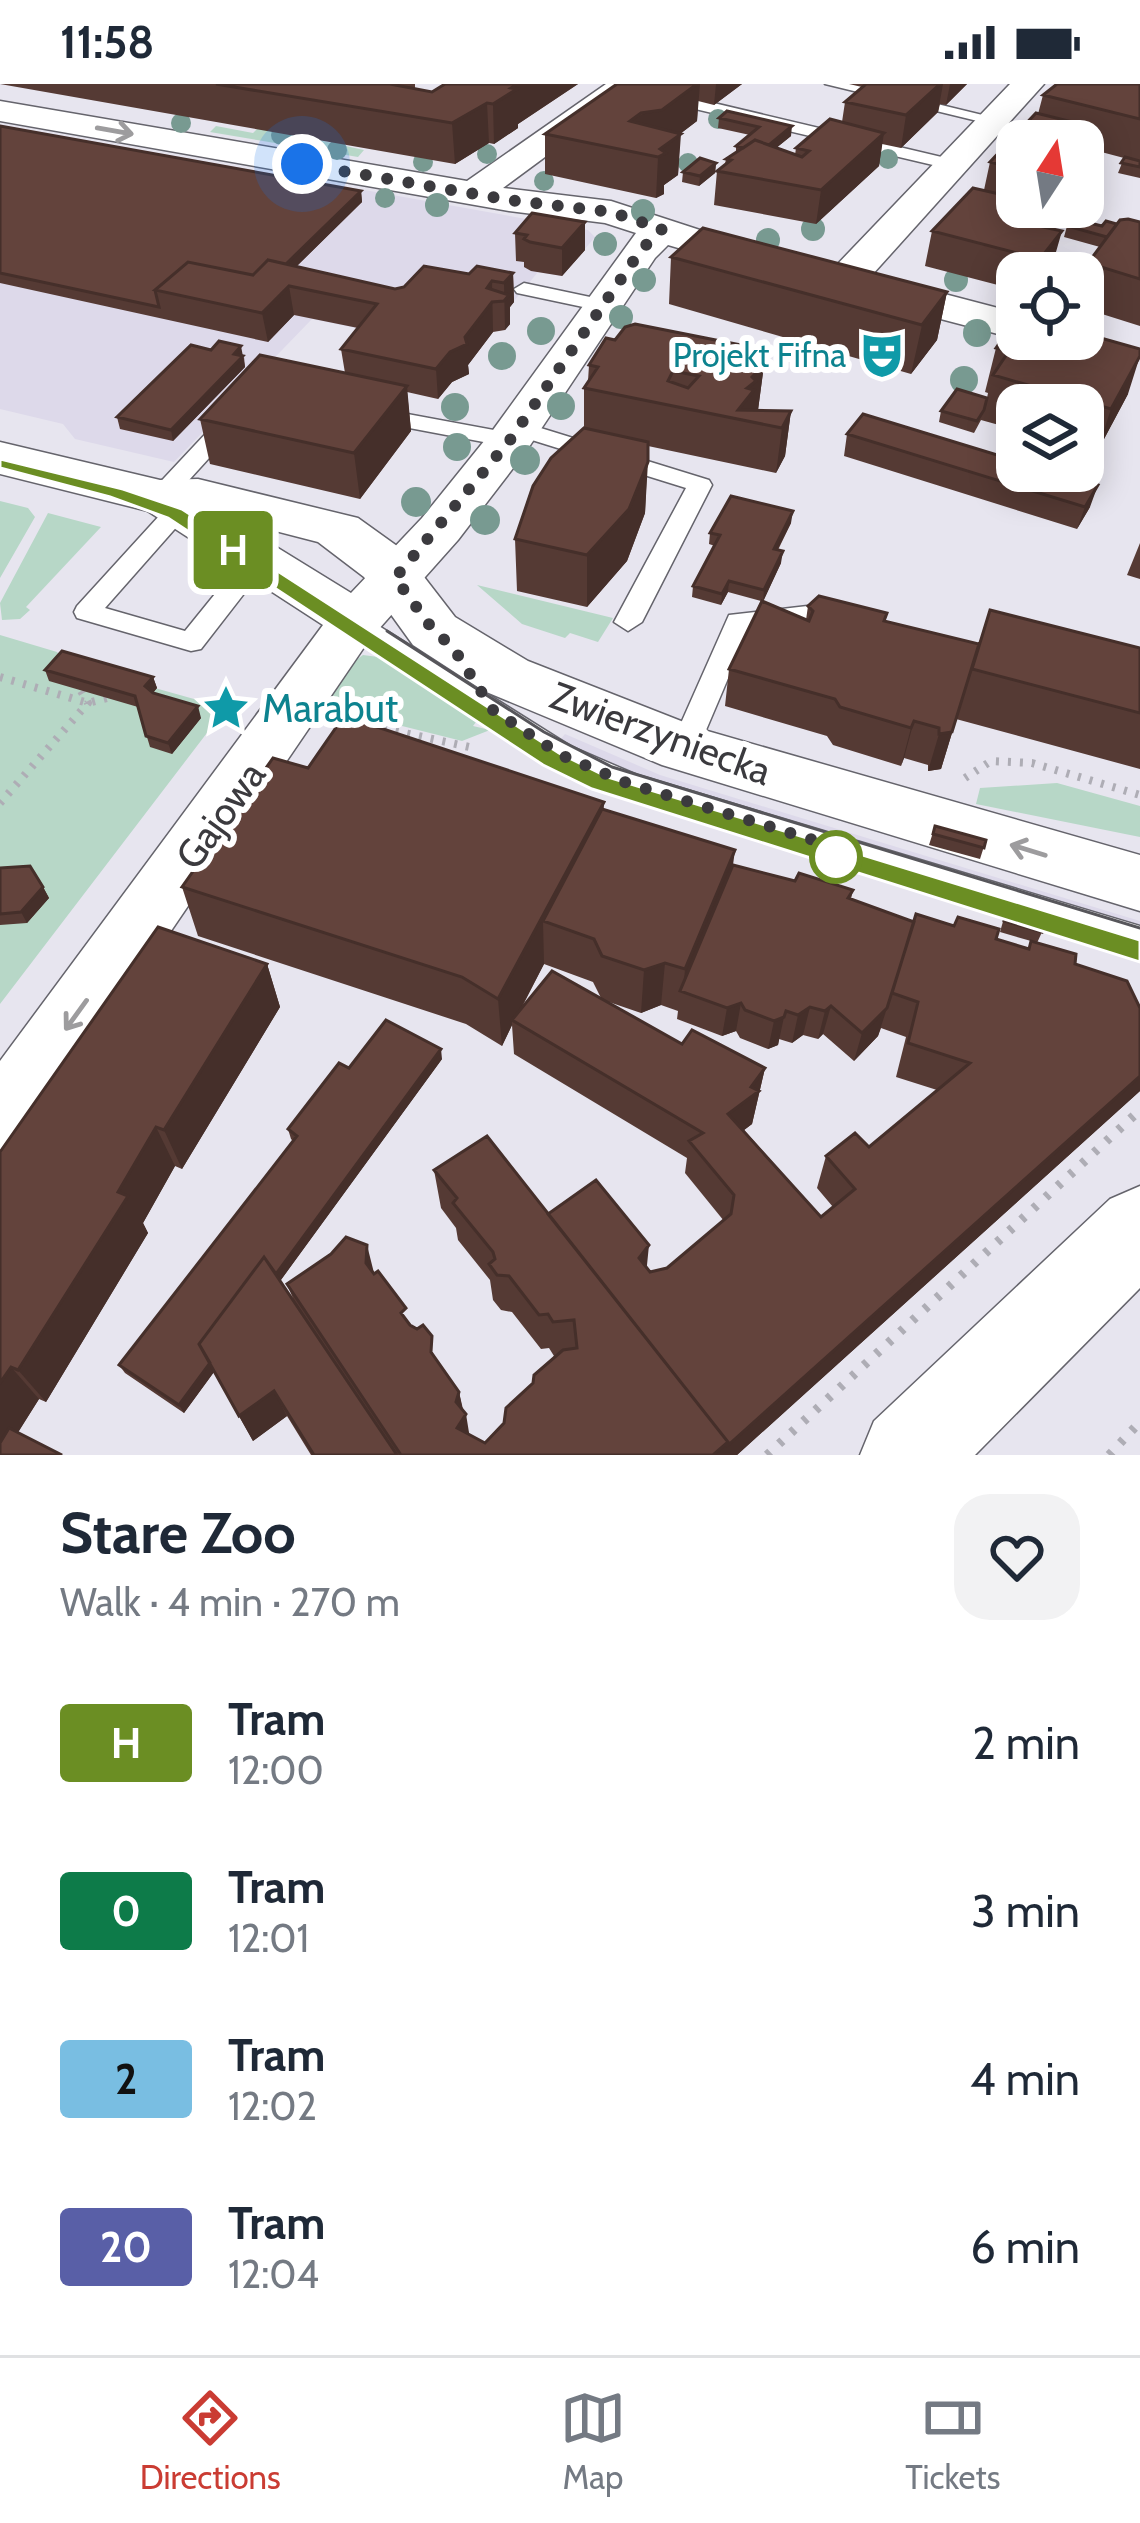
<!DOCTYPE html>
<html lang="en">
<head>
<meta charset="utf-8">
<style>
  :root { --surface:#fff; --page:#f2f2f3; --text:#1f2937; --muted:#747a83; --line:#e0e1e3; --accent:#ca3c33 }
  body { margin:0; font-family:Cabin,sans-serif; background:var(--page); color:var(--text); height:100vh; display:flex; flex-direction:column; font-size:45px; white-space:nowrap }
  * { box-sizing:border-box; margin:0 }
  p { font-size:39px; color:var(--muted) }
  .icon { flex:none; width:66px; height:66px; fill:none; stroke:currentColor; stroke-width:2; stroke-linecap:round; stroke-linejoin:round }
  .map { position:relative; height:1371px; overflow:hidden }
  .sheet { display:flex; flex-direction:column; background:var(--surface); flex:1 }
  .sheet>* { flex:none }
  .badge { padding:0 24px; border-radius:9px; font-size:42px; line-height:78px }
  .needle { width:78px; rotate:12deg }
  .controls { position:absolute; left:996px; top:36px; display:grid; gap:24px }
  .controls a { display:grid; place-items:center; width:108px; height:108px; border-radius:24px; background:var(--surface); box-shadow:0 6px 30px #0003; font-size:60px }
  .you { position:absolute; width:60px; height:60px; margin:-30px; border:9px solid #fff; border-radius:50%; background:#1a73e8; box-shadow:0 0 0 18px #1a73e833 }
  .map>.badge { position:absolute; translate:-50% -50%; box-shadow:0 0 0 6px #fff }
  .round { display:grid; place-items:center; flex:none; width:126px; height:126px; border-radius:36px; background:var(--page) }
  .headline { display:flex; align-items:center; justify-content:space-between; height:204px; padding:0 60px }
  h1 { font-size:57px; font-weight:700; line-height:90px }
  ul { padding:0; list-style:none }
  li { display:flex; align-items:center; gap:36px; height:168px; padding:0 60px }
  li div { flex:1 }
  li b { display:block; font-size:45px }
  li em { font-style:normal }
  li .badge { min-width:132px; font-weight:700; text-align:center }
  .status { display:flex; justify-content:space-between; align-items:center; height:84px; padding:0 60px; background:var(--surface); direction:ltr }
  .status svg { height:33px; fill:currentColor }
  .dock { display:flex; justify-content:space-around; align-items:center; height:168px; border-top:3px solid var(--line); background:var(--surface); font-size:33px; color:var(--muted) }
  .dock a { display:grid; justify-items:center; gap:6px }
  .dock .on { color:var(--accent) }
  .map>svg:first-child { display:block }
  .built { fill:#ddd9ea }
  .green { fill:#b7d7c7 }
  .lines { fill:none; stroke-linecap:round; stroke-linejoin:round }
  .service-casing { stroke:#65646c; stroke-width:3 }
  .minor-casing { stroke:#65646c; stroke-width:3 }
  .tertiary-casing { stroke:#65646c; stroke-width:3 }
  .path-far1 { stroke:#aeadb5; stroke-width:8; stroke-dasharray:3 9; stroke-linecap:butt }
  .path { stroke:#aeadb5; stroke-width:9; stroke-dasharray:4.5 12; stroke-linecap:butt }
  .service { fill:#fff; fill-rule:evenodd }
  .minor { fill:#fff; fill-rule:evenodd }
  .tertiary { fill:#fff; fill-rule:evenodd }
  .tram { stroke:#57565b; stroke-width:3 }
  .tree { fill:#789a91 }
  .wall { fill:#553a34; fill-rule:evenodd }
  .shaded-wall { fill:#452f2a }
  .building { fill:#63433c; stroke:#452f2a; stroke-width:3; fill-rule:evenodd }
  .oneway { stroke:#9d9c9e }
  .line { fill:#6b8e23; stroke:#fff; stroke-width:3 }
  .walk { stroke:#3b3a3e; stroke-width:12; stroke-dasharray:0 21.6 }
  .stop-dot { fill:#fff; stroke:#6b8e23; stroke-width:6 }
  .labels { text-anchor:middle; dominant-baseline:central; stroke-width:12; stroke-linejoin:round; paint-order:stroke }
  .far-culture-label { font-size:33px; fill:#0d838f; stroke:#fff; text-anchor:end }
  .culture-label { font-size:39px; fill:#0d838f; stroke:#fff; text-anchor:start }
  .street-label { font-size:39px; fill:#3b3a3e; stroke:#fff }
</style>
</head>
<body>
<div class="status"><b>11:58</b><svg viewBox="0 0 49 12"><path d="M0 12V9h3v3zM5 12V6h3v6zM10 12V3h3v9zM15 12V0h3v12zM26 1h20v11H26zM47 4h2v5h-2z"/></svg></div>
<div class="map">
<svg width="1140" height="1371" viewBox="0 0 1140 1371">
  <rect width="100%" height="100%" fill="#e7e5ef"/>
  <!-- built -->
  <path class="built" d="M0,41L588,146L595,153L562,192L538,188L505,228L510,241L493,248L477,269L312,235L174,378L75,355L63,340L0,325Z
    M565,650L660,691L1140,837V877L572,697L541,679Z"/>
  <!-- green -->
  <path class="green" d="M216,42L253,49L259,43L364,66L358,73L210,48Z
    M0,417L28,424L35,433L0,494Z
    M48,429L101,443L26,523L30,526L20,535L2,536L0,519Z
    M477,501L613,534L598,558L570,549L565,554L522,540Z
    M0,551L57,568L66,579L226,624L0,920Z
    M363,571L378,573L476,638L473,642L490,646L462,657L334,625L327,618L348,582Z
    M1057,699L1140,722V753L976,720L980,704Z"/>
  <g class="lines">
    <defs>
      <path id="service" d="M825,0H855L1003,36L994,41Z
        M659,6L950,75L959,80L950,85L653,15L651,11Z
        M524,199L609,217L612,221L602,227L517,209L514,205Z
        M375,324L510,349V339L518,337L709,396L712,401L642,538L628,547L614,538L686,404L519,352L518,361L510,363L367,336L364,331Z
        M232,328L244,335L240,340L169,418H151L148,413L151,408L224,330Z
        M179,417L188,420L191,425L188,430L105,524L185,547L249,468H267L271,474L267,480L201,565L191,567L77,534L74,528L77,522L170,420Z
        M816,521L852,531L856,537L842,546L816,539L749,545L695,672H675L670,664L729,531Z
        M355,527L572,663L637,691L1140,842V870L616,707L550,679L345,542L341,536L345,530Z"/>
      <path id="minor" d="M606,0H644L503,104L611,117L706,148L712,156L706,164L692,168L668,161L655,174L527,366L458,456L369,556L26,1060L0,1070V977L323,541L143,424L135,413L143,402L160,398L177,402L351,509L422,434L493,346L636,149L605,139L509,127L0,37V17L467,97Z
        M1010,0H1044L872,191L1017,229V255L830,206L824,197L830,188Z"/>
      <path id="tertiary" d="M0,358L160,396L198,395L358,434L404,467L455,533L528,577L704,646L1140,771V827L662,681L484,607L413,561L364,493L318,458L198,427L160,430L0,390Z
        M1140,1102V1204L975,1371H860L874,1337L1110,1115Z"/>
    </defs>
    <!-- service casing -->
    <use href="#service" class="service-casing"/>
    <!-- minor casing -->
    <use href="#minor" class="minor-casing"/>
    <!-- tertiary casing -->
    <use href="#tertiary" class="tertiary-casing"/>
    <!-- path-far1 -->
    <path class="path-far1" d="M0,593L88,619L107,614
      M372,642L474,664
      M965,694L991,677L1032,679L1140,711
      M0,719L88,619L81,607"/>
    <!-- path -->
    <path class="path" d="M767,1371L1140,1026
      M1109,1371L1140,1338"/>
    <!-- service -->
    <use href="#service" class="service"/>
    <!-- minor -->
    <use href="#minor" class="minor"/>
    <!-- tertiary -->
    <use href="#tertiary" class="tertiary"/>
    <!-- tram -->
    <path class="tram" d="M0,380L175,429L551,675L600,699L1140,867
      M387,547L544,648L612,683L1140,844"/>
  </g>
  <!-- trees -->
  <g class="tree">
    <circle cx="718" cy="35" r="10"/>
    <circle cx="181" cy="39" r="10"/>
    <circle cx="281" cy="51" r="10"/>
    <circle cx="337" cy="66" r="10"/>
    <circle cx="487" cy="70" r="10"/>
    <circle cx="888" cy="75" r="10"/>
    <circle cx="423" cy="78" r="10"/>
    <circle cx="688" cy="79" r="10"/>
    <circle cx="544" cy="97" r="10"/>
    <circle cx="385" cy="114" r="10"/>
    <circle cx="437" cy="121" r="12"/>
    <circle cx="643" cy="127" r="12"/>
    <circle cx="813" cy="145" r="12"/>
    <circle cx="768" cy="156" r="12"/>
    <circle cx="605" cy="160" r="12"/>
    <circle cx="644" cy="196" r="12"/>
    <circle cx="956" cy="196" r="12"/>
    <circle cx="621" cy="233" r="12"/>
    <circle cx="541" cy="247" r="14"/>
    <circle cx="977" cy="249" r="14"/>
    <circle cx="502" cy="272" r="14"/>
    <circle cx="964" cy="296" r="14"/>
    <circle cx="561" cy="322" r="14"/>
    <circle cx="455" cy="323" r="14"/>
    <circle cx="457" cy="363" r="14"/>
    <circle cx="525" cy="376" r="15"/>
    <circle cx="416" cy="418" r="15"/>
    <circle cx="485" cy="436" r="15"/>
  </g>
  <!-- wall -->
  <path class="wall" d="M0,0H415V5L432,8L578,0L518,40V44L494,60L489,59L455,80Z
    M617,0H742L714,21L698,17L697,37L680,50L678,91L664,101V110L656,114L545,90V50Z
    M849,0H967L946,21L940,20L938,28L901,64L882,60L879,82L816,140L714,121L717,87L725,80L726,75L736,68V62L750,51L718,44L719,34L727,27L791,52L776,64L795,71L796,64L842,38L845,18L862,3Z
    M1140,0V94L1118,89L1124,74L1090,65L1083,91V57H1017V123H1048L1039,134L1032,132L1030,140L1052,182L1047,189H1017V206L925,182L932,147L984,106L990,78L1038,30L1043,11Z
    M0,42L361,107L362,118L296,183L395,205L469,190L513,189L514,218L510,223V240L505,246L493,248L468,281L469,290L452,298L438,315L407,308L411,347L360,415L210,380L200,335L345,289L341,265L358,244L294,231L268,258L0,199Z
    M716,79L715,89L699,102L682,98L683,88Z
    M1140,138V242L1083,224V196L1088,179L1100,163L1064,153L1067,142H1102Z
    M515,149L585,166L562,192L531,187L524,183V178L516,177Z
    M671,173L947,208L937,256L911,290L669,220Z
    M1003,254L1128,310L1096,370L1083,366V321H1017V346L981,336L974,349L939,338L941,327L987,314L988,309L985,308L996,264Z
    M615,256L766,266L758,326L791,327L785,372L776,389L648,362L645,429L627,477L587,523L517,507L515,455L584,344V304L588,297L589,281Z
    M244,273L245,283L173,357L120,345L117,333Z
    M847,350L1090,423L1077,445L844,372Z
    M791,439L778,466L781,479L763,517L806,536L808,522L887,529L885,537L979,560L1140,564V685L956,635L967,600L941,685L928,687V681L904,674L901,682L833,661L827,652L725,622L729,585L761,517L728,508L721,521L692,513L693,502L715,462L709,460L710,449Z
    M1140,459V495L1127,491Z
    M45,586L153,593L157,604L153,609L201,634L172,670L150,663L138,623L49,597Z
    M308,684L603,725L733,781L795,797L853,806L851,815L914,838L996,855L1028,865L1031,857L1000,848L1006,827L1042,848L1037,859L1075,880L1140,924V1007L737,1371H311L287,1332L253,1357L214,1288L184,1329L125,1289L119,1281L293,1057L291,1055L288,1045L349,984L442,975L280,1197L294,1217L287,1200L374,1190L459,1308L469,1351L485,1359L504,1339L554,1272L549,1264L541,1265L512,1228L501,1226L493,1216L490,1196L458,1156L456,1144L441,1124L434,1086L548,1130L647,1184L650,1188L667,1184L724,1137L685,1089L687,1074L514,970L512,941L502,962L466,940L198,852L182,803ZM544,880L593,898L601,914L520,927ZM603,916L641,929L661,921L678,927L677,935L722,952L736,947L740,954L768,965L778,961L779,955L792,959L803,951L818,955L823,950L854,977L878,952L881,944L906,953L896,993L937,1006L869,1063L826,1072L817,1104L833,1123L821,1133L744,1046L752,1040L765,984L682,960Z
    M935,742L986,756L980,775L929,761Z
    M0,784L43,803L49,814L27,839L0,841Z
    M267,880L280,923L182,1085L175,1082L143,1139L148,1149L46,1318L39,1315L18,1348L0,1371V1068Z"/>
  <!-- shaded-wall -->
  <path class="shaded-wall" d="M517,0H578L518,40V44L494,60L493,20Z
    M697,0H700L697,37L668,59L681,50L678,91L664,101V110L656,114L658,73L630,37Z
    M716,0H742L714,21Z
    M940,0H943L938,28L901,64L906,31Z
    M950,0H967L946,21Z
    M487,19L489,59L455,80L452,39Z
    M792,42L791,52L759,78L760,68Z
    M1093,43L1088,62L1093,56L1083,91L1082,57Z
    M884,49L879,82L816,140L821,106Z
    M716,79L715,89L699,102L700,92Z
    M361,107L362,118L258,220L256,209Z
    M1032,123H1034L1026,153L1020,138Z
    M585,138V166L562,192V164Z
    M1062,147L1052,182L1047,189H1036L1040,175Z
    M513,189L514,218L510,223V240L505,246L504,199Z
    M492,197L493,248L468,281L469,290L452,298L438,315L436,285L465,253L487,204Z
    M289,202L294,231L268,258L262,229Z
    M947,208L937,256L911,290L922,241Z
    M241,262L245,283L173,357L171,346Z
    M766,266L758,326H738L747,304Z
    M1140,272L1128,310L1096,370L1111,325Z
    M407,302L411,347L360,415L354,369Z
    M791,327L785,372L776,389L782,344Z
    M648,378L645,429L627,477L587,523V471Z
    M1098,401L1090,423L1077,445L1085,423Z
    M793,427L791,439L772,476L774,465Z
    M783,467L781,479L763,518L764,506Z
    M729,497L728,508L721,521L722,510Z
    M979,560L941,685L928,687L939,650Z
    M153,593L157,604L149,613L145,602Z
    M198,622L201,634L172,670L168,659Z
    M914,637L904,674L901,682L911,644Z
    M604,718L602,767L543,837L544,880L514,937L512,936V941L502,962L498,915Z
    M735,766L729,811L683,908L685,885Z
    M43,803L49,814L27,839L21,828Z
    M665,879L661,921L641,929L644,886Z
    M267,880L280,923L182,1085L164,1046Z
    M741,919L736,947L722,952L727,924Z
    M831,922L823,950L818,955L825,927Z
    M810,923L803,951L792,959L798,931Z
    M887,924L878,952L854,977L862,949Z
    M784,933L778,961L768,965L774,937Z
    M441,965L442,975L184,1329L179,1321Z
    M765,984L752,1040L723,1062L728,1030Z
    M1140,992V1007L737,1371H713Z
    M156,1043L175,1082L143,1139L148,1149L46,1318L18,1286L118,1108Z
    M367,1161L376,1197L366,1179Z
    M649,1161L646,1191L639,1174Z
    M11,1283L39,1315L4,1371H0V1299Z
    M274,1307L287,1332L253,1357L239,1332Z
    M459,1308L464,1333L466,1330L471,1361L457,1344L456,1318Z"/>
  <!-- building -->
  <path class="building" d="M216,0H390L432,8L445,0H517L511,4L517,5L493,20L487,19L452,39Z
    M617,0H697L662,26L641,29L630,37L681,50L660,65L666,69L658,73L545,50Z
    M866,0H940L906,31L845,18Z
    M1057,0H1140V35L1043,11Z
    M727,27L792,42L769,61L755,56L743,64L736,62L759,43L719,34Z
    M1036,29L1093,43L1083,54L1093,56L1083,68V57H1017V85L990,78Z
    M830,35L884,49L821,106L717,87L731,76L726,75L755,56L802,73L809,67L796,64Z
    M0,42L361,107L286,180L268,176L253,191L188,178L155,206L159,223L0,189Z
    M1125,73L1140,77V83L1121,79Z
    M700,74L716,79L700,92L683,88Z
    M973,104L1017,114V123H1032L1020,138L1062,147L1040,175L932,147Z
    M532,129L585,138L562,164L530,158L524,155L527,151L515,149Z
    M1073,135L1102,142L1106,137L1117,140L1107,153L1067,142Z
    M1128,135L1140,138V195L1088,179L1120,136Z
    M703,144L947,208L922,241L671,173Z
    M268,176L395,205L404,203L424,182L469,190L477,182L513,189L504,199L492,197L487,204L509,211L504,217L492,218L465,253L467,260L450,268L436,285L341,265L377,220L289,202L262,229L155,206L188,178L253,191Z
    M635,240L766,266L760,278L763,282L752,293L756,297L747,304L754,306L738,326L791,327L782,344L584,304L598,283L589,281L606,254L615,256L625,243ZM673,287L699,292L688,304L668,297Z
    M1083,249L1140,265V272L1111,325L993,291L1009,267L996,264L1003,254L1015,257L1017,255H1083Z
    M219,257L241,262L234,270L243,272L171,346L117,333L191,261L211,266Z
    M260,271L407,302L354,369L200,335Z
    M957,305L987,314L984,326L977,337L941,327Z
    M863,330L1017,377V387H1052L1098,401L1085,423L847,350Z
    M584,344L648,358V378L629,425L587,471L515,455L533,402L551,374Z
    M731,412L793,427L774,465L783,467L764,506L729,497L722,510L693,502L720,451L710,449Z
    M819,512L887,529L884,537L979,560L952,648L939,650V644L914,637L911,644L840,623L835,615L729,585L762,517L809,537L813,527L808,522Z
    M990,526L1140,564V629L972,585Z
    M62,567L153,593L145,602L153,609L198,622L168,659L146,652L135,612L45,586Z
    M344,632L604,718L498,915L462,893L182,803L273,674L308,684Z
    M602,725L735,766L685,885L665,879L644,886L602,872L594,855L543,837Z
    M935,742L986,756L984,764L933,750Z
    M733,781L795,797L799,789L853,806L848,814L914,838L887,924L862,949L831,922L825,927L810,923L798,931L786,927L784,933L774,937L745,926L741,919L727,924L680,907Z
    M30,782L43,803L21,828L0,830V784Z
    M1006,827L1044,838L1042,848L1004,837Z
    M916,830L954,842L958,833L999,845L996,855L1029,865L1031,857L1076,870L1075,880L1127,897L1140,924V992L726,1363L728,1358L548,1130L596,1096L649,1161L639,1174L650,1188L667,1184L731,1130L734,1111L689,1057L703,1049L512,936L552,887L682,960L692,946L765,984L751,1003L759,1007L728,1030L821,1133L855,1105L826,1072L855,1049L869,1063L970,979L908,959L918,918L892,909Z
    M158,843L267,880L164,1046L156,1043L118,1108L128,1112L18,1286L11,1283L0,1299V1068Z
    M386,936L441,965L276,1190L264,1173L199,1260L210,1279L179,1321L119,1281L297,1052L288,1045L339,979L349,984Z
    M487,1052L728,1358L713,1371H401L287,1200L331,1170L346,1153L367,1161L366,1179L374,1190L378,1187L406,1224L401,1229L410,1241L417,1245L423,1241L432,1252L431,1268L459,1308L456,1318L466,1330L457,1344L485,1359L504,1339L506,1324L533,1299L534,1291L563,1266L577,1264L574,1236L553,1238L548,1230L539,1231L509,1192L497,1191L489,1180L495,1175L493,1168L453,1119L457,1114L434,1086Z
    M264,1173L397,1371H314L274,1307L239,1332L199,1260Z
    M9,1344L62,1371H0V1359Z"/>
  <!-- one-way arrows -->
  <defs><path id="oneway-shaft" d="M-6 0H5M1.5-3L5.5 0L1.5 3" fill="none" stroke-width="1.6" stroke-linecap="round" stroke-linejoin="round" transform="scale(3)"/></defs>
  <g class="oneway">
    <use href="#oneway-shaft" transform="translate(115 47) rotate(10)"/>
    <use href="#oneway-shaft" transform="translate(1028 766) rotate(-163)"/>
    <use href="#oneway-shaft" transform="translate(76 931) rotate(126)"/>
  </g>
  <!-- line -->
  <path class="line" d="M0,375L123,405L182,425L559,669L608,693L1140,856V878L592,705L543,681L168,434L110,413L0,384Z"/>
  <g class="lines">
    <!-- walk -->
    <path class="walk" d="M302,80L509,116L611,128L662,145L641,166L510,356L395,494L434,547L452,562L493,626L561,671L627,699L830,761L836,773"/>
  </g>
  <!-- icons -->
  <defs>
    <symbol id="theatre-bare" viewBox="-9 -9 18 18"><path d="M-5-5.5Q0-4 5-5.5V0Q5 5 0 6Q-5 5-5 0ZM-3.3-2.5H-1v1.5H-3.3ZM1-2.5H3.3v1.5H1ZM-2.8 1Q0 5.5 2.8 1Z" fill="#0f9aa8" stroke="#fff" stroke-width="2.5" paint-order="stroke"/></symbol>
    <symbol id="sight-bare" viewBox="-9 -9 18 18"><path d="M0-6L1.8-2.2L6-1.7L2.9 1.2L3.7 5.4L0 3.3L-3.7 5.4L-2.9 1.2L-6-1.7L-1.8-2.2Z" fill="#0f9aa8" stroke="#fff" stroke-width="2.5" paint-order="stroke"/></symbol>
  </defs>
  <g fill-rule="evenodd">
    <use href="#theatre-bare" x="849" y="238" width="66" height="66"/>
    <use href="#sight-bare" x="193" y="591" width="66" height="66"/>
  </g>
  <!-- markers -->
  <circle class="stop-dot" cx="836" cy="773" r="24"/>
  <g class="labels">
    <!-- far-culture labels -->
    <g class="far-culture-label">
      <text x="846" y="271">Projekt Fifna</text>
    </g>
    <!-- culture labels -->
    <g class="culture-label">
      <text x="262" y="624">Marabut</text>
    </g>
    <!-- street labels -->
    <g class="street-label">
      <text transform="translate(661 649) rotate(20)">Zwierzyniecka</text>
      <text transform="translate(220 731) rotate(-54)">Gajowa</text>
    </g>
  </g>
</svg>
<div class="controls">
<a><svg class="needle" viewBox="-14 -14 28 28"><path d="M0-13l5 13h-10z" fill="#e53935"/><path d="M0 13l5-13h-10z" fill="#747a83"/></svg></a>
<a><svg class="icon" aria-label="locate" viewBox="0 0 24 24"><circle cx="12" cy="12" r="6"/><path d="M12 2v4M12 18v4M2 12h4M18 12h4"/></svg></a>
<a><svg class="icon" aria-label="layers" viewBox="0 0 24 24"><path d="M12 4l9 5-9 5-9-5zM3 14l9 5 9-5"/></svg></a>
</div>
<div class="you" style="left:302px;top:80px"></div>
<b class="badge" style="left:233px;top:466px;background:#6b8e23;color:#fff">H</b>
</div>
<section class="sheet">
<div class="headline"><div><h1>Stare Zoo</h1><p>Walk · 4 min · 270 m</p></div><a class="round"><svg class="icon" aria-label="heart" viewBox="0 0 24 24"><path d="M12 20l-8-8c-3-5 5-10 8-4 3-6 11-1 8 4z"/></svg></a></div>
<ul>
<li><span class="badge" style="background:#6b8e23;color:#fff">H</span><div><b>Tram</b><p>12:00</p></div><em>2 min</em></li>
<li><span class="badge" style="background:#0d7b49;color:#fff">0</span><div><b>Tram</b><p>12:01</p></div><em>3 min</em></li>
<li><span class="badge" style="background:#79bee2;color:#111">2</span><div><b>Tram</b><p>12:02</p></div><em>4 min</em></li>
<li><span class="badge" style="background:#595fa7;color:#fff">20</span><div><b>Tram</b><p>12:04</p></div><em>6 min</em></li>
</ul>
</section>
<nav class="dock">
<a class="on"><svg class="icon" aria-label="directions" viewBox="0 0 24 24"><path d="M12 3l9 9-9 9-9-9zM9 14v-3h6M13 9l2 2-2 2"/></svg>Directions</a>
<a><svg class="icon" aria-label="map" viewBox="0 0 24 24"><path d="M3 6l6-2 6 2 6-2v14l-6 2-6-2-6 2zM9 4v14M15 6v14"/></svg>Map</a>
<a><svg class="icon" aria-label="tickets" viewBox="0 0 24 24"><path d="M3 7h18v10H3zM15 7v10"/></svg>Tickets</a>
</nav>
</body>
</html>
